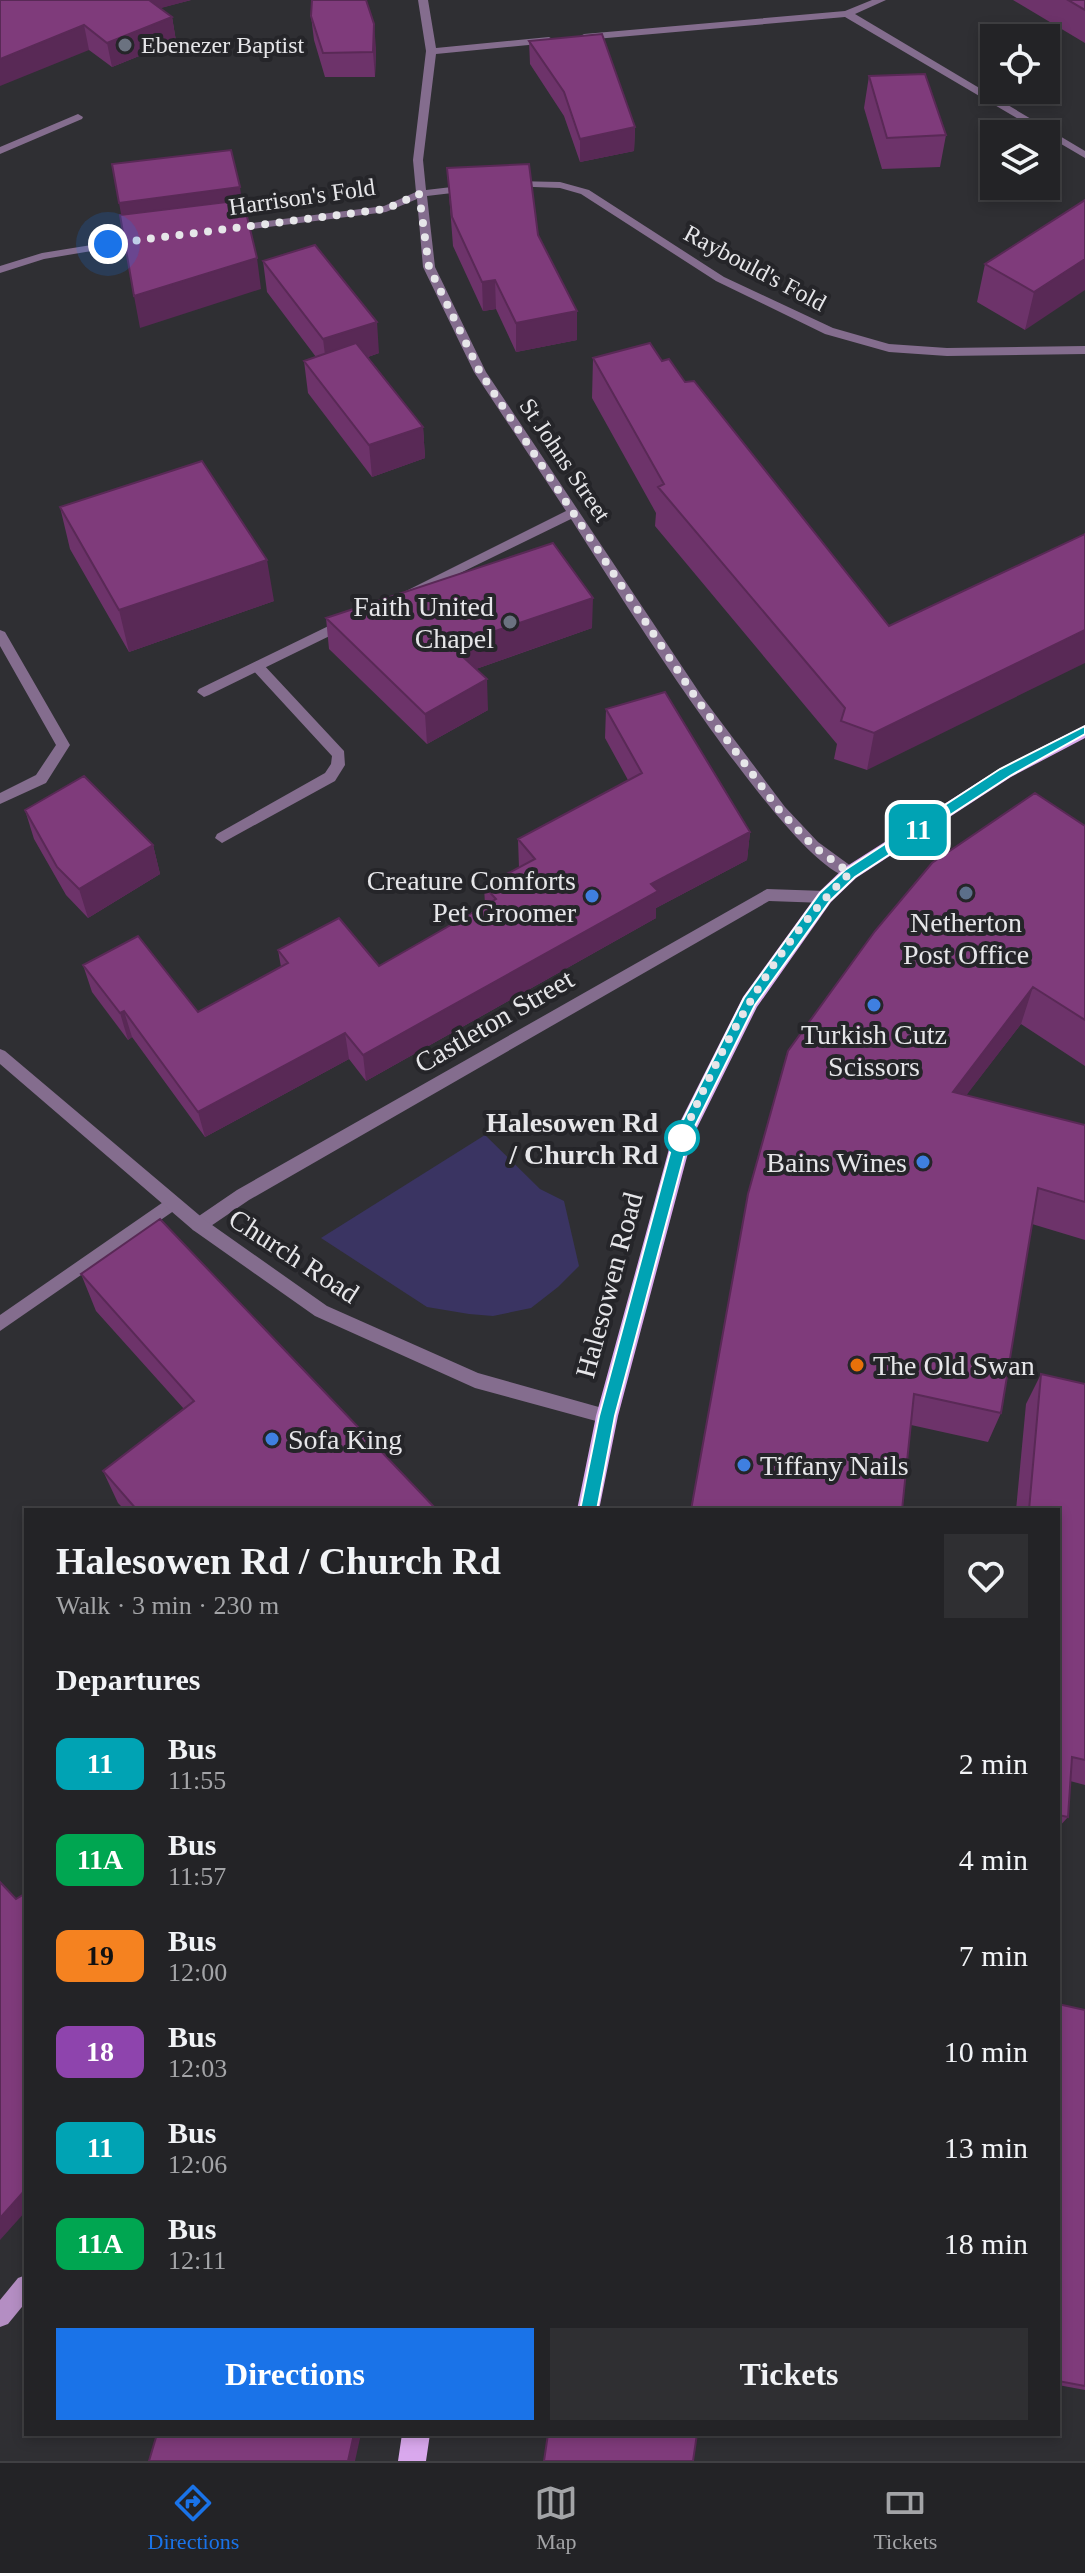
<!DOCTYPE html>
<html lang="en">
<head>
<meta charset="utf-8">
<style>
  :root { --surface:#232326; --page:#2f2f32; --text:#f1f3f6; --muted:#a3a4a7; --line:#404043; --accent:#1a73e8 }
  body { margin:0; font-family:"Times New Roman",serif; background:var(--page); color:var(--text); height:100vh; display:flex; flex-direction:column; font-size:30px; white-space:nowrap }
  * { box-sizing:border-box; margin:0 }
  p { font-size:26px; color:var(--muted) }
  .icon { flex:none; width:44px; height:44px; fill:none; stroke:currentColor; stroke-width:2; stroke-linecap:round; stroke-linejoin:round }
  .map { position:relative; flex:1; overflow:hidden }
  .details { position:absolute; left:24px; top:1508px; width:1036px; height:928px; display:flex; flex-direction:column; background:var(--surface); border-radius:0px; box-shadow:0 4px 12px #0003,0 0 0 2px var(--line) }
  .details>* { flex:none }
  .badge { padding:0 16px; border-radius:12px; font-size:28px; line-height:52px }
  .fabs { position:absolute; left:980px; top:24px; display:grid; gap:16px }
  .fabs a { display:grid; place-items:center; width:80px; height:80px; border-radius:0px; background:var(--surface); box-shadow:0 4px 12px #0003,0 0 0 2px var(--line); font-size:40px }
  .you { position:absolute; width:40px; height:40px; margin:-20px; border:6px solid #fff; border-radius:50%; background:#1a73e8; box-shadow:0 0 0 12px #1a73e833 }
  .map>.badge { position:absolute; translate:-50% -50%; box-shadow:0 0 0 4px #fff }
  h2 { padding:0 32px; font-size:30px; line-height:72px }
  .round { display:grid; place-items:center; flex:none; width:84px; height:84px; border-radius:0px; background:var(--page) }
  .head { display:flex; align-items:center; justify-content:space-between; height:136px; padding:0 32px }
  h1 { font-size:38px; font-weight:800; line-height:60px }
  .action { display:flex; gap:16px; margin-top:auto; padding:16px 32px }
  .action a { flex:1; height:92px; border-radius:0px; background:var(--accent); color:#fff; font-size:32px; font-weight:800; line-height:92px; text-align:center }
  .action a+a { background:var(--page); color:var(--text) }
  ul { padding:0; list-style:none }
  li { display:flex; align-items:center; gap:24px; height:96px; padding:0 32px }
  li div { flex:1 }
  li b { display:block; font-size:30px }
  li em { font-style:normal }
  li .badge { min-width:88px; font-weight:700; text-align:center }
  .tabs { display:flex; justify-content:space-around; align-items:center; height:112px; border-top:2px solid var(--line); background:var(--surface); font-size:22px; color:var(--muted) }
  .tabs a { display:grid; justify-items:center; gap:4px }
  .tabs .active { color:var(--accent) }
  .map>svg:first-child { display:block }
  .green { fill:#3a3462 }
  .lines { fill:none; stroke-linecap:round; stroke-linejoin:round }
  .service { fill:#846d8e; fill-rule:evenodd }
  .minor { fill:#846d8e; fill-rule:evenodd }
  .tertiary { fill:#846d8e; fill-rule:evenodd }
  .secondary { fill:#b48ec3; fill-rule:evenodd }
  .primary { fill:#d9a8ed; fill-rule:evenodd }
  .wall { fill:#6d336a }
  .shaded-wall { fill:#592956 }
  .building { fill:#7f3b7b; stroke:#592956; stroke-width:2 }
  .line { fill:#00a3b4; stroke:#fff; stroke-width:2 }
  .walk { stroke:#e6e6e9; stroke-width:8; stroke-dasharray:0 14.4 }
  .worship-dot { fill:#6b7280; stroke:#252529; stroke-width:3 }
  .service-dot { fill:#5c6f8a; stroke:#252529; stroke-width:3 }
  .shop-dot { fill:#3f7fe0; stroke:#252529; stroke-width:3 }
  .stop-dot { fill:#fff; stroke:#00a3b4; stroke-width:4 }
  .food-dot { fill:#e8710a; stroke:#252529; stroke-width:3 }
  .labels { text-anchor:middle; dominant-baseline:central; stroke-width:8; stroke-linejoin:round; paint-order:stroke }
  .far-poi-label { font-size:24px; fill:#e6e6e9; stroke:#252529; text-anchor:start }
  .far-street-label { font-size:24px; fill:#e6e6e9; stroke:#252529 }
  .poi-label { font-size:28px; fill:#e6e6e9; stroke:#252529; text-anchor:end }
  .street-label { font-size:28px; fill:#e6e6e9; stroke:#252529 }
  .stop-label { font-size:28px; font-weight:bold; fill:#e6e6e9; stroke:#252529; text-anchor:end }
</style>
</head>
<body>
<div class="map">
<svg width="1085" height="2461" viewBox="0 0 1085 2461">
  <rect width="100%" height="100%" fill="#2f2f33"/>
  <!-- green -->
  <path class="green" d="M485,1135L540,1189L564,1201L579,1266L558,1287L531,1308L493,1316L469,1314L427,1307L321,1238Z"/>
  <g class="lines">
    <!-- service -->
    <path class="service" d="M78,114L83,117L82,119L0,154V147Z
      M257,661L262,663L344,751L345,765L335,781L222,843L215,838L217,834L325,773L331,764L332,756L252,669L250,666Z"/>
    <!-- minor -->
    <path class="minor" d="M418,0H428L436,48L549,37L554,40L549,43L436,54L423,160L426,190L469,185L474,188L469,191L427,196L435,267L486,372L703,698L785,807L818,842L855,869L857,873L855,877C802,889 604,570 571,519L407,599H397L396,596L566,511L474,372L423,267L417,199L386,212L229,232L223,229L229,226L384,206L416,192L413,160L426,51Z
      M872,0H886L855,14L1085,151V158L845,17L584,40L579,37L584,34L845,11Z
      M512,181L560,182L589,190L724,277L833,328L889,344L947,348L1085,346V354L947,356L889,352L825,334L716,281L581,194L560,188L508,186L507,184Z
      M147,236L151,237V241L44,259L0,273V266L42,253Z
      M345,618L350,620V626L209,695L204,697L197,692L199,689Z
      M0,630L5,632L70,745L46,783L0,804V793L36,775L56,745L0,646Z
      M767,889L825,891L832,897L825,903L769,901L249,1200L205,1230L199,1232L193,1230L191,1225L193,1220L237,1190Z
      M172,1196L178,1198L180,1203L178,1208L0,1331V1315Z"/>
    <!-- tertiary -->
    <path class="tertiary" d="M0,1049L5,1051L205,1220L327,1306L478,1373L613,1411L615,1416L613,1421L607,1424L475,1388L315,1316L193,1230L0,1064Z"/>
    <!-- secondary -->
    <path class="secondary" d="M26,2275V2302L8,2324L0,2327V2300L18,2278Z"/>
    <!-- primary -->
    <path class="primary" d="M1085,725V738L1011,777L856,878L831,902L757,1007L692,1138L618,1416L599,1510H577L596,1416L672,1138L743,997L819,892L844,868L999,769Z
      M402,2434H430L426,2461H398Z"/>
  </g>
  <!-- wall -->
  <path class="wall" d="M0,0H191L160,8L172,17L176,41L112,67L89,50Z
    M1013,0H1085V43Z
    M311,16L376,48L375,77H325L314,40Z
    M529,41L635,127L634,151L580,162L564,116L530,64Z
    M869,76L946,135L940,167L882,169L864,108Z
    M447,168L538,235L577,311V340L516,352L496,309L483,311L453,246Z
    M1085,200L1025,330L977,302L985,264Z
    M263,261L379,353L368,357L423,427L425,458L372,477L308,393L304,361L316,357L267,292Z
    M593,358L662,361L685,382L889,626L1085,534L867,770L834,759L837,744L655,526L656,513L592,398Z
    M60,507L274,601L129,652L70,549Z
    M326,618L592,628L476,669L488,710L427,744L329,649Z
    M606,709L750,832L747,860L656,908V918L366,1081L349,1059L205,1137L132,1037L128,1040L92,992L83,965L198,1012L281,967L278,950L379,966L485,905L484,886L519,868L518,839L628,780L605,738Z
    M25,810L153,845L160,874L88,918L66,895L34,839Z
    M1085,826V1066L1021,1024L966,1095L1085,1125V1240L1032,1224L1001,1413L988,1442L911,1425L691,1510Z
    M81,1274L437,1510H125L118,1503L103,1471L184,1409L96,1311Z
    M1041,1374L1085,1384V1785L1070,1781L1068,1817L1058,1828V1510H1016L1026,1404Z
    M1058,2004L1085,2010V2390L1058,2385Z"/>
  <!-- shaded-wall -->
  <path class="shaded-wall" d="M137,0H191L139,14Z
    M172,17L176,41L112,67L107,43Z
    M374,24L376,48L375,77L373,52Z
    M84,25L89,50L0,86V59Z
    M635,127L634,151L580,162V139Z
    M240,187L244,218L125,235L119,203Z
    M257,258L261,289L140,328L134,296Z
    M1085,259V290L1025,330L1034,292Z
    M495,280L496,309L483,311L482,282Z
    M577,311V340L516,352V323Z
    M377,322L379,353L327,371L323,339Z
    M423,427L425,458L372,477L369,445Z
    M267,560L274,601L129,652L119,610Z
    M593,598L592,628L453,677L451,646Z
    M1085,630V663L867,770L874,733Z
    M487,679L488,710L427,744L425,714Z
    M750,832L747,860L656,908V918L366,1081L363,1055L651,884Z
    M153,845L160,874L88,918L79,889Z
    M1033,987L1021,1024L942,1127L953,1092Z
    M124,1011L132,1037L128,1040L120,1013Z
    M345,1033L349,1059L205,1137L198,1112Z
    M26,2189V2211L0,2240V2218Z
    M354,2434H361L355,2461H348Z"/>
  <!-- building -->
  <path class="building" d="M0,0H149L172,17L107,43L84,25L0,59Z
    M312,0H366L374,24L373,52L323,53L311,16Z
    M1068,0H1085V10Z
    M602,34L635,127L580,139L564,92L529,41Z
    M925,74L946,135L887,138L869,76Z
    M231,150L240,187L119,203L112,164Z
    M529,164L538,235L577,311L516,323L495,280L482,282L452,217L447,168Z
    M243,200L257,258L134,296L120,215Z
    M1085,200V259L1034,292L985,264Z
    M315,245L377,322L323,339L263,261Z
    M356,343L423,427L369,445L304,361Z
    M650,343L662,361L669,359L685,382L694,381L889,626L1085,534V630L874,733L841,721L845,708L658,487L664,484L593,358Z
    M202,461L267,560L119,610L60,507Z
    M553,543L593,598L451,646L487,679L425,714L326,618Z
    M665,692L750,832L651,884L658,891L363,1055L345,1033L198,1112L124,1011L120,1013L83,965L138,936L198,1012L288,963L278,950L339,918L379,966L496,899L484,886L535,859L518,839L642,773L606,709Z
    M84,776L153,845L79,889L57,867L25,810Z
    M1035,793L1085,826V1020L1033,987L953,1092L1085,1125V1202L1038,1188L1001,1413L914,1394L902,1510H691L748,1194L788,1051L875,931L932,863Z
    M160,1219L437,1510H137L103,1471L194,1401L81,1274Z
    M1041,1374L1085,1384V1760L1072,1757L1068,1817L1058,1815V1510H1029Z
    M0,1882L16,1899L26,1893V2189L0,2218Z
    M1058,2004L1085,2010V2386L1058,2381Z
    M157,2434H354L348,2461H149Z
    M548,2434H697L693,2461H544Z"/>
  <!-- line -->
  <path class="line" d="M1085,726V734L1010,776L855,877L830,901L755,1005L689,1138L615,1416L597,1510L594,1516H582L580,1510L599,1416L674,1138L744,998L820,893L845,870L1000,769Z"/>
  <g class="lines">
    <!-- walk -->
    <path class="walk" d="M108,244L386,209L419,194L429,267L480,372L698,701L780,811L813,846L850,873C775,945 722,1044 682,1138"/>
  </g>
  <!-- markers -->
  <g class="worship-dot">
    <circle cx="125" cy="45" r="8"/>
    <circle cx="510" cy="622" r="8"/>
  </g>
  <circle class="service-dot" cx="966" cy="893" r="8"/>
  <g class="shop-dot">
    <circle cx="592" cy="896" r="8"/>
    <circle cx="874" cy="1005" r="8"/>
    <circle cx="923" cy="1162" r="8"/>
    <circle cx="272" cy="1439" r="8"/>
    <circle cx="744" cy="1465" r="8"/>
  </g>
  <circle class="stop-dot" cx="682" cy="1138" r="16"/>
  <circle class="food-dot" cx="857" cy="1365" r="8"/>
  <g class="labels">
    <!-- far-poi labels -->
    <g class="far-poi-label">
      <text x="141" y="45">Ebenezer Baptist</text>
    </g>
    <!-- far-street labels -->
    <g class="far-street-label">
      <text transform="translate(302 197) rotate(-8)">Harrison's Fold</text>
      <text transform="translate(755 268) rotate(28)">Raybould's Fold</text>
      <text transform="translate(565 460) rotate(56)">St Johns Street</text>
    </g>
    <!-- poi labels -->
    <g class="poi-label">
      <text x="494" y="606">Faith United<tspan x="494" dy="32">Chapel</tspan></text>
      <text x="576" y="880">Creature Comforts<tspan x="576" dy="32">Pet Groomer</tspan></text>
      <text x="966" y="922" text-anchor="middle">Netherton<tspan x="966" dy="32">Post Office</tspan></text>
      <text x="874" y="1034" text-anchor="middle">Turkish Cutz<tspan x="874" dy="32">Scissors</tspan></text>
      <text x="907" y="1162">Bains Wines</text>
      <text x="873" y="1365" text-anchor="start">The Old Swan</text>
      <text x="288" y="1439" text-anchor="start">Sofa King</text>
      <text x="760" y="1465" text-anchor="start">Tiffany Nails</text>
    </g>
    <!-- street labels -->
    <g class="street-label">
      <text transform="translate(494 1021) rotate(-30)">Castleton Street</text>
      <text transform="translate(294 1256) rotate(33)">Church Road</text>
      <text transform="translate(609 1285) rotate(-75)">Halesowen Road</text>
    </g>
    <!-- stop labels -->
    <g class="stop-label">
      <text x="658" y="1122">Halesowen Rd<tspan x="658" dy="32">/ Church Rd</tspan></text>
    </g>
  </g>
</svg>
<div class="fabs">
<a><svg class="icon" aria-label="locate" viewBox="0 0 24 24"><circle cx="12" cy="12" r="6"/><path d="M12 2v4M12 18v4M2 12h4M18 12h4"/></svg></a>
<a><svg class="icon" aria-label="layers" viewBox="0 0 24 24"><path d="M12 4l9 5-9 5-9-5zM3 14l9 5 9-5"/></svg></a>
</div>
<div class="you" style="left:108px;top:244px"></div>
<b class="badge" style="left:918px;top:830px;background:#00a3b4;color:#fff">11</b>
<section class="details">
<div class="head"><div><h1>Halesowen Rd / Church Rd</h1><p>Walk · 3 min · 230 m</p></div><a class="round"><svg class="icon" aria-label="heart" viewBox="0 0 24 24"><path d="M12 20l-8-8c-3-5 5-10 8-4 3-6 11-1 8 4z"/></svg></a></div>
<h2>Departures</h2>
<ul>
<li><span class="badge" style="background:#00a3b4;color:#fff">11</span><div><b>Bus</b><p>11:55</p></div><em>2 min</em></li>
<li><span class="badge" style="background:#00a651;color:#fff">11A</span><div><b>Bus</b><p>11:57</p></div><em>4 min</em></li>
<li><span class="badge" style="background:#f58220;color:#111">19</span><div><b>Bus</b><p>12:00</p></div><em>7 min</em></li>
<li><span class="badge" style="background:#8e44ad;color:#fff">18</span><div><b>Bus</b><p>12:03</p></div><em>10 min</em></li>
<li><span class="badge" style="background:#00a3b4;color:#fff">11</span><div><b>Bus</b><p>12:06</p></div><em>13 min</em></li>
<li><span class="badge" style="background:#00a651;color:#fff">11A</span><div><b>Bus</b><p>12:11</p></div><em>18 min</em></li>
</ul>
<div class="action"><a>Directions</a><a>Tickets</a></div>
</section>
</div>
<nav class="tabs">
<a class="active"><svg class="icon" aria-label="directions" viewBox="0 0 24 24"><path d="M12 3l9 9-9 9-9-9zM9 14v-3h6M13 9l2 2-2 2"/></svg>Directions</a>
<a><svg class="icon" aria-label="map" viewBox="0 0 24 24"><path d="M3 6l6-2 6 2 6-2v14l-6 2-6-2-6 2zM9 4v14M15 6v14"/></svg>Map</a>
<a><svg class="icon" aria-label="tickets" viewBox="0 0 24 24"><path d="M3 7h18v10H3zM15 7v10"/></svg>Tickets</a>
</nav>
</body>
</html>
